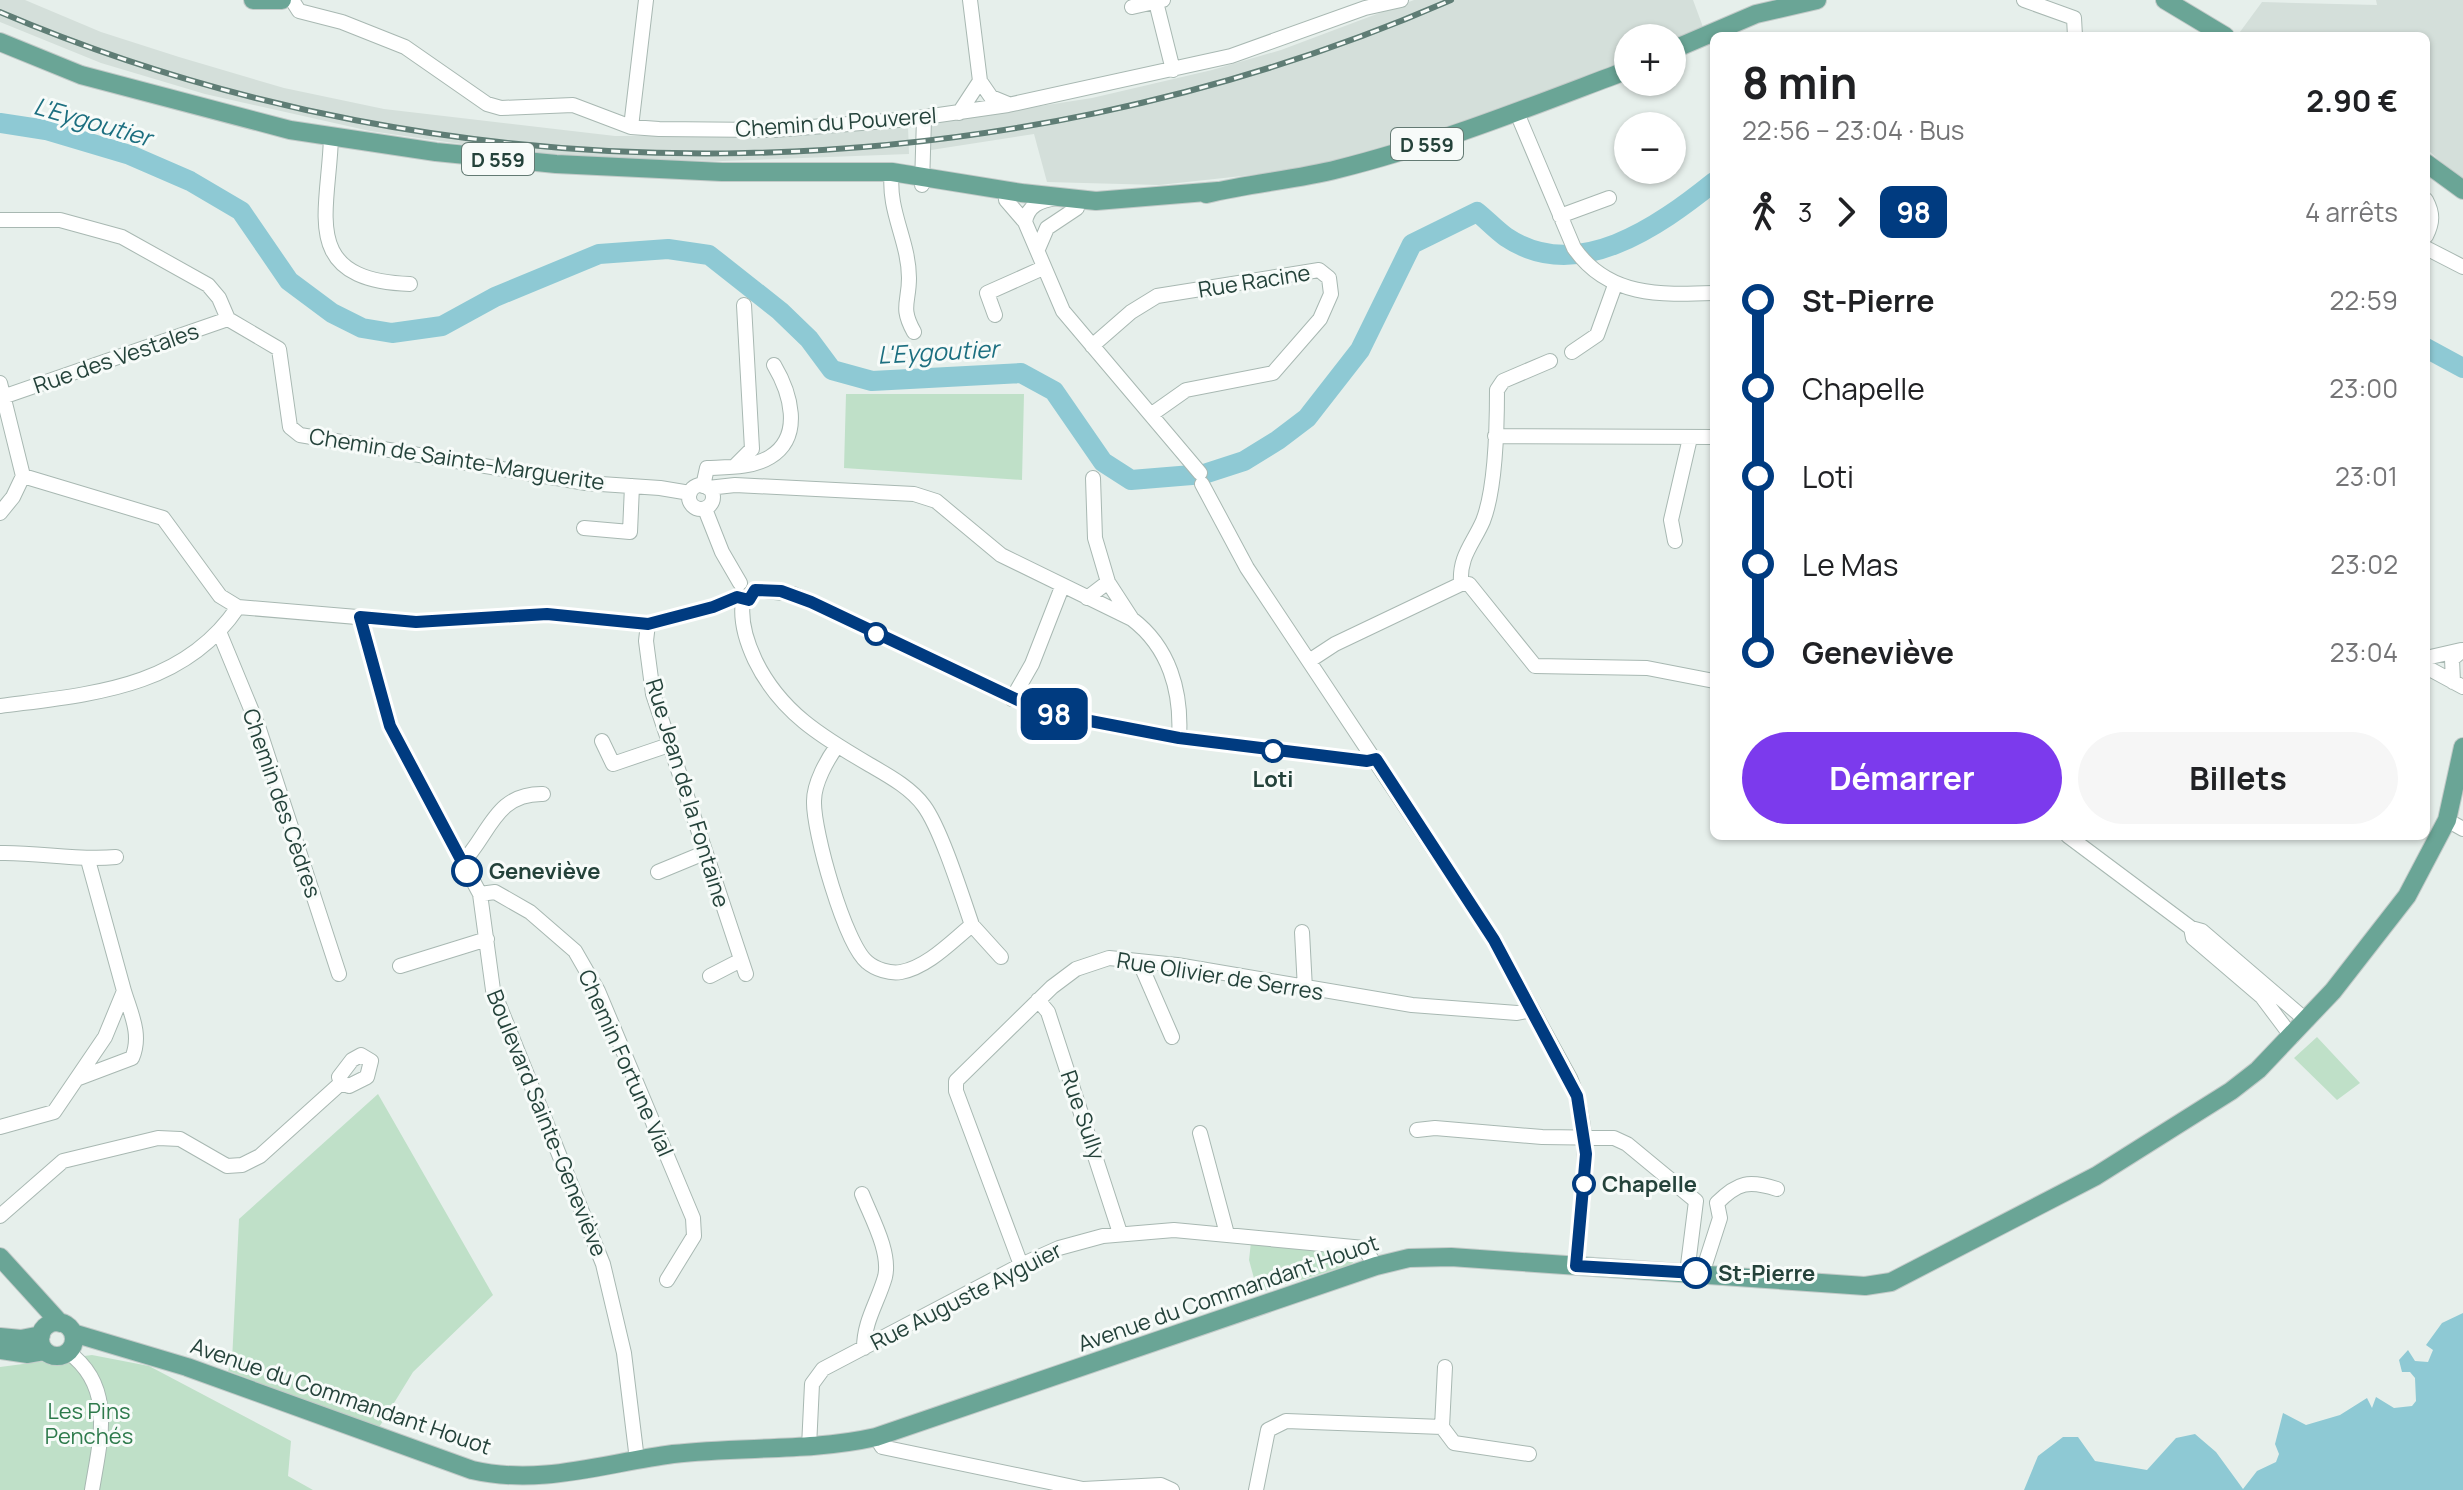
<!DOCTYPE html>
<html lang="fr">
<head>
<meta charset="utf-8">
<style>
  :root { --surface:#fff; --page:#f6f6f6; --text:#202124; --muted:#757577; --accent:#7c3aed }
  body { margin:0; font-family:Manrope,sans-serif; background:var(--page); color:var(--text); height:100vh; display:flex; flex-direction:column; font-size:30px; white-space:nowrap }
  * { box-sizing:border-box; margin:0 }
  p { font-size:26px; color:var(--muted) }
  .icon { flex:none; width:44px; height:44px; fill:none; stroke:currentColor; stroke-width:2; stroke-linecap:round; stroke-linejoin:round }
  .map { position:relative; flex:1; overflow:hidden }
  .sheet { position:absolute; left:1710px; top:32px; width:720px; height:808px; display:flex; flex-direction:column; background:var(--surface); border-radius:12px; box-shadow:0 2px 6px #0004 }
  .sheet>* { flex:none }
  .badge { padding:0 16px; border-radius:12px; font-size:28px; line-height:52px }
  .fabs { position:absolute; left:1614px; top:24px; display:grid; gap:16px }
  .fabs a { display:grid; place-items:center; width:72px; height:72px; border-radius:50%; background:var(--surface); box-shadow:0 2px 6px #0004; font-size:40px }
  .map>.badge { position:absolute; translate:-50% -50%; box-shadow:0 0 0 4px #fff }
  .legs { display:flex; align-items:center; gap:12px; height:88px; padding:0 32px; font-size:26px }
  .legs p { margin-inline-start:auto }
  .headline { display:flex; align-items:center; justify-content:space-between; height:136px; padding:0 32px }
  h1 { font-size:44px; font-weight:700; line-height:60px }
  .action { display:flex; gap:16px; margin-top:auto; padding:16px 32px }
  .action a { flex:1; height:92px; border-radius:48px; background:var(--accent); color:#fff; font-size:32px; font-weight:700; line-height:92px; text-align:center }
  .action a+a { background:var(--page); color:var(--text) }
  ul { padding:0 32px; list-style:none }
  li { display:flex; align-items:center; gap:28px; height:88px; font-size:30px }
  li i { display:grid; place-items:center; width:12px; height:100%; margin:0 10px; background:currentColor }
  li i::after { content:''; width:20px; height:20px; margin:-10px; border:6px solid; border-radius:50%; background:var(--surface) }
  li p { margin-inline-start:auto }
  li:first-child i { background:linear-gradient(#0000 50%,currentColor 0) }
  li:last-child i { background:linear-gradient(currentColor 50%,#0000 0) }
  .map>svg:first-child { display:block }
  .built { fill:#d4dfda }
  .green { fill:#bfe0c8 }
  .water { fill:#8ec9d4 }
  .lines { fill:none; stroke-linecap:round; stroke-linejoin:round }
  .river { stroke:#8ec9d4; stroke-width:20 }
  .minor-casing { stroke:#a8b8b2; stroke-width:16 }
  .major-casing { stroke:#c2cac8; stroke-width:20 }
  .minor { stroke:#fff; stroke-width:14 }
  .major { stroke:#6aa596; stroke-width:18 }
  .rail-casing { stroke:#5f7d75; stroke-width:6 }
  .rail { stroke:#f7fbf9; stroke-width:3; stroke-dasharray:9; stroke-linecap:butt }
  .line-1-casing { stroke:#fff; stroke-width:18 }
  .line-1 { stroke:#003b80; stroke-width:12 }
  .stop-1-dot { fill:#fff; stroke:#003b80; stroke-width:4 }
  .labels { text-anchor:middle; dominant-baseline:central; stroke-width:6; stroke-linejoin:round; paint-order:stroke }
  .shield { fill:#f7fbf9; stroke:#637a73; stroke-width:2 }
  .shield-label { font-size:20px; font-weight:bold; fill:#24423a }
  .street-label { font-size:22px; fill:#24423a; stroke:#f7fbf9 }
  .stop-label { font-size:22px; font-weight:bold; fill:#24423a; stroke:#f7fbf9; text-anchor:start }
  .park-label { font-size:22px; fill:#2d7a4b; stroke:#f7fbf9 }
  .water-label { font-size:24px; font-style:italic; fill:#1c6f80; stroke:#f7fbf9 }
</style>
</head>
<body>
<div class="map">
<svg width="2463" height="1490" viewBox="0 0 2463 1490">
  <rect width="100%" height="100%" fill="#e6efeb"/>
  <!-- built -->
  <path class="built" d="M0,0H25L101,32L179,57L284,88L384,109L615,136L792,135L908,126L909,154L722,161L614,159L517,152L370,131L205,94L101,63L0,22Z
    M1414,0H1693L1703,27L1672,43V38H1628V64L1413,140L1316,168L1159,185L1047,182L1034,134L931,150L930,123L1092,98L1212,70L1281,50Z
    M2376,0H2463V183L2426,148V36H2237L2262,2L2377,5Z"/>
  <!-- green -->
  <path class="green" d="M846,394H1024L1022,480L844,468Z
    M2317,1037L2360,1083L2337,1100L2294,1058Z
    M378,1094L493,1295L413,1372L378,1429L228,1371L232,1361L239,1219Z
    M1251,1242L1356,1252L1358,1258L1350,1265L1258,1293L1249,1260Z
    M92,1355L149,1366L291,1441L288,1476L313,1490H0V1367Z"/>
  <!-- water -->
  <path class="water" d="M2463,1313V1490H2024L2038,1456L2063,1437H2078L2095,1461L2147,1470L2176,1438L2195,1434L2216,1452L2243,1489L2257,1471L2276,1462L2279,1454L2275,1444L2283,1413L2306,1425L2340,1415L2367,1398L2372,1408L2376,1397L2394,1408L2412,1406L2416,1401L2415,1378L2410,1372H2402L2399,1360L2408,1350L2415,1361L2428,1362L2433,1350L2426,1345L2442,1323Z"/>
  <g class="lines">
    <!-- river -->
    <path class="river" d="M0,123L46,130L130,155L190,181L241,211L289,281L332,313L362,328L392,333L442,326L495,297L599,254L668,249L709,255L780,311L809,339L832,370L872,381L1021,373L1054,391L1103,462L1131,480L1204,474L1244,461L1278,440L1307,418L1360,350L1412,244L1477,212C1487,220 1496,230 1506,237C1577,285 1659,226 1714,182
      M2426,348L2463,368"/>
    <defs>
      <path id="minor" d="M292,0L299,11L342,22L405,47L487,104L501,108L573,105L631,127L659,129L774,130L911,119L1008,105L1231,56L1365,8L1401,0
        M970,0L980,81L991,97L1008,104
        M2024,0L2074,18L2075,36
        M1156,2L1173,70
        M1132,7L1163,0
        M959,113L980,81
        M1517,113L1574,248C1608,297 1660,295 1714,293
        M631,127L646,0
        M331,137C329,212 298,280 410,284
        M892,172C887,210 909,241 909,278C909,303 900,307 914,332
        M922,185L924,118
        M1006,200L1025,222L1063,311L1200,473
        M2426,200C2433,213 2433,222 2426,236
        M1560,216L1609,198
        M0,220H60L122,237L208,285L219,298L228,319L279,349L290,427L300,435L586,483L660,488L690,493
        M1025,222C1028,205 1040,201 1056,198
        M2426,248L2463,267
        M1038,249L1047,228L1077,208
        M995,315L987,293L1043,268
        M1092,346L1131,312L1157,296L1319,270L1329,278L1331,294L1320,319L1273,373L1186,390L1152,414
        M1572,352L1597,335L1615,285
        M0,383L23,476
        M0,398L228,319
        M1495,436L1714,437
        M735,466L752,449L744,305
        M23,476L163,518L220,596L238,607L416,622L547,614L648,624L713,607L737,597
        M1202,484L1247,568L1494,940L1570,1078C1596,1139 1581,1202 1576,1266
        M689 497a12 12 0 1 1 24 0a12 12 0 1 1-24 0Z
        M703,486L707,468C727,467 752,468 770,457C804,436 790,392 774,365
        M708,488L735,485L914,494L936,501L1001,555L1132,619C1169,647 1182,691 1179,738
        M705,509L722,552L740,583
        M0,513L13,497L23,476
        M584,528L630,532L632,486
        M1675,541L1671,520L1690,438
        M1108,582L1132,619
        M1461,584H1469L1535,666L1647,668L1714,681
        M1461,584C1459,556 1473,544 1483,521C1496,488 1497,425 1497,390L1503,381L1550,361
        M755,590L793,594L1043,712L1179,738L1367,761L1376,759
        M1087,598L1108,582L1095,538L1093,478
        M743,601C740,620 747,643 755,660C780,712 822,737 870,765C889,776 911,788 924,806C941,829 962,896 972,925C952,941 928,967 901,972C890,974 875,969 867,962C845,944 813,831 814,801C814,783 827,760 837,746
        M360,617L390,726L480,894L493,990L603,1264L624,1353L637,1460
        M648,624L646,641L653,694L746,974
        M220,634L258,726L339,974
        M2426,658L2461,650
        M1309,661L1335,644L1461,584
        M2426,667L2463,687
        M2453,682L2452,659L2463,650
        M1012,699L1032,664L1062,587
        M0,706C90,694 183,689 238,607
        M602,741L613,764L669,745
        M2447,820L2463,829
        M2068,836L2191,928L2202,931L2307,1021
        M0,853C39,852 77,861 116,857
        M462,863C490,834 495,793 543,794
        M658,872L704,853
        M480,894L495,892L530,912L575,951L598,991L693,1218L694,1236L667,1280
        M972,925L1001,957
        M2191,928L2193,938L2262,997L2292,1037
        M1302,932L1305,989
        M1139,961L1172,1037
        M400,966L487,939
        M710,976L741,960
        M1038,1000L1048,1012L1120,1233
        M361,1055L371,1061L367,1077L349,1086L341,1083L339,1077L352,1060Z
        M79,1078L132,1058C142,1035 131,1014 124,991
        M0,1127L54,1112L105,1037L124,991L88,860
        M1417,1130L1435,1128L1542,1137L1614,1138L1627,1144L1696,1201
        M1200,1133L1227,1234
        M862,1194C871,1217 891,1252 885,1277C878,1302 864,1321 864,1348
        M1717,1203C1738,1182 1749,1180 1777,1189
        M0,1216L63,1161L158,1138L180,1139L227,1166L242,1165L260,1156L341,1083
        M1021,1265L956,1091V1081L1052,987L1076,969L1109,958L1177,965L1412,1005L1517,1013L1532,1010
        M1687,1273L1696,1201
        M1702,1274L1720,1218L1717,1203
        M68,1352C116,1387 100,1440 92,1490
        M1442,1427L1445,1367
        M876,1437L882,1447L1083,1489L1161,1485L1172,1490
        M809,1447L812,1384L823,1369L1021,1265L1059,1248L1103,1236L1174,1230L1364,1248L1376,1266
        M1256,1490L1268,1430L1286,1421L1442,1427L1454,1443L1529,1454"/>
      <path id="major" d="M253,0H282
        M2165,0L2225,36
        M0,42L81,75L290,130L436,152L556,164L722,172H892L1022,193L1096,201L1218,191
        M1672,50L1756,14L1817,0
        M2426,163L2463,190
        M1206,194C1250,183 1295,180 1338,169C1438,144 1532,106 1628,70
        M0,1257L60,1323
        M40 1339a17 17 0 1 1 34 0a17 17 0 1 1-34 0Z
        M73,1333L187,1367L472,1470C541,1486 605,1463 673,1454C741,1446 809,1452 876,1437L1376,1266L1409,1258L1451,1257L1865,1286L1891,1282L2096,1176L2231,1091L2258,1070L2333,991L2407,896L2447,820L2463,747
        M0,1337L21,1339L41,1335
        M0,1350L28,1354L45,1351"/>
    </defs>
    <!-- minor casing -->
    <use href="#minor" class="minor-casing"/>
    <!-- major casing -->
    <use href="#major" class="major-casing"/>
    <!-- minor -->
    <use href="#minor" class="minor"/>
    <!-- major -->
    <use href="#major" class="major"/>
    <defs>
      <path id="rail" d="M0,12C457,207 997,198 1451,0"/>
    </defs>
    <!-- rail casing -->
    <use href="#rail" class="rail-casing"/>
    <!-- rail -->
    <use href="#rail" class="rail"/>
  </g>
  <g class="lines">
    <defs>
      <path id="line-1" d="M467,871L390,726L360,617L416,622L547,614L648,624L713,607L737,597L749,600L755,590L781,591L811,602L1043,712L1179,738L1367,761L1376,759L1494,940L1577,1096L1586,1154L1576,1266L1696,1273"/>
    </defs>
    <!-- line-1 casing -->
    <use href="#line-1" class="line-1-casing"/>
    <!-- line-1 -->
    <use href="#line-1" class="line-1"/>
  </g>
  <!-- markers -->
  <g class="stop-1-dot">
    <circle cx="876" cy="634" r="10"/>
    <circle cx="1273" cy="751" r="10"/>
    <circle cx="467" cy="871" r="14"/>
    <circle cx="1584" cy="1184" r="10"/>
    <circle cx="1696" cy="1273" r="14"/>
  </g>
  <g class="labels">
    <!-- shield labels -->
    <g class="shield">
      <rect x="1391" y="128" width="72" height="32" rx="6"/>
      <rect x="462" y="143" width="72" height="32" rx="6"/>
    </g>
    <g class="shield-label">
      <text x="1427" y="144">D 559</text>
      <text x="498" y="159">D 559</text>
    </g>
    <!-- street labels -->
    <g class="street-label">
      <text transform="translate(836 122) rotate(-4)">Chemin du Pouverel</text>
      <text transform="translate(1254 281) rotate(-9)">Rue Racine</text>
      <text transform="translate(116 358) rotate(-19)">Rue des Vestales</text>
      <text transform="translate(457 459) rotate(9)">Chemin de Sainte-Marguerite</text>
      <text transform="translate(688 793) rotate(73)">Rue Jean de la Fontaine</text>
      <text transform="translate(282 803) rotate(71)">Chemin des Cèdres</text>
      <text transform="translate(1220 976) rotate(9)">Rue Olivier de Serres</text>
      <text transform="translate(626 1063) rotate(66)">Chemin Fortune Vial</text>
      <text transform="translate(1083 1115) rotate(71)">Rue Sully</text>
      <text transform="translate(547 1123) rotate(68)">Boulevard Sainte-Geneviève</text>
      <text transform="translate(1228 1293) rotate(-19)">Avenue du Commandant Houot</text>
      <text transform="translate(966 1296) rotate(-27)">Rue Auguste Ayguier</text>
      <text transform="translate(341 1396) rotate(19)">Avenue du Commandant Houot</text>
    </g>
    <!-- stop labels -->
    <g class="stop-label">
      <text x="1273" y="779" text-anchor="middle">Loti</text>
      <text x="489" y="871">Geneviève</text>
      <text x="1602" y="1184">Chapelle</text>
      <text x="1718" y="1273">St-Pierre</text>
    </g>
    <!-- park labels -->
    <g class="park-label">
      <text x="89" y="1411">Les Pins<tspan x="89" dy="25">Penchés</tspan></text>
    </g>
    <!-- water labels -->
    <g class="water-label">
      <text transform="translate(93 121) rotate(16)">L'Eygoutier</text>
      <text transform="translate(938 351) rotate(-3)">L'Eygoutier</text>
    </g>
  </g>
</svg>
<div class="fabs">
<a>+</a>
<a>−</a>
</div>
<b class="badge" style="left:1054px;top:714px;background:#003b80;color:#fff">98</b>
<section class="sheet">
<div class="headline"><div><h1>8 min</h1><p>22:56 – 23:04 · Bus</p></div><b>2.90 €</b></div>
<div class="legs"><svg class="icon" aria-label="walk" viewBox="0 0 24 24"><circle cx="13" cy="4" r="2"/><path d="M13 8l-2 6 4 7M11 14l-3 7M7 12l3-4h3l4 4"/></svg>3<svg class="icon" aria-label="forward" viewBox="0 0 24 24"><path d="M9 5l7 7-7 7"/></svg><b class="badge" style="background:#003b80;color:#fff">98</b><p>4 arrêts</p></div>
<ul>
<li><i style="color:#003b80"></i><b>St-Pierre</b><p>22:59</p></li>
<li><i style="color:#003b80"></i><span>Chapelle</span><p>23:00</p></li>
<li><i style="color:#003b80"></i><span>Loti</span><p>23:01</p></li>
<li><i style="color:#003b80"></i><span>Le Mas</span><p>23:02</p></li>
<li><i style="color:#003b80"></i><b>Geneviève</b><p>23:04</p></li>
</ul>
<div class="action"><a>Démarrer</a><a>Billets</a></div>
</section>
</div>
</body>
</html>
